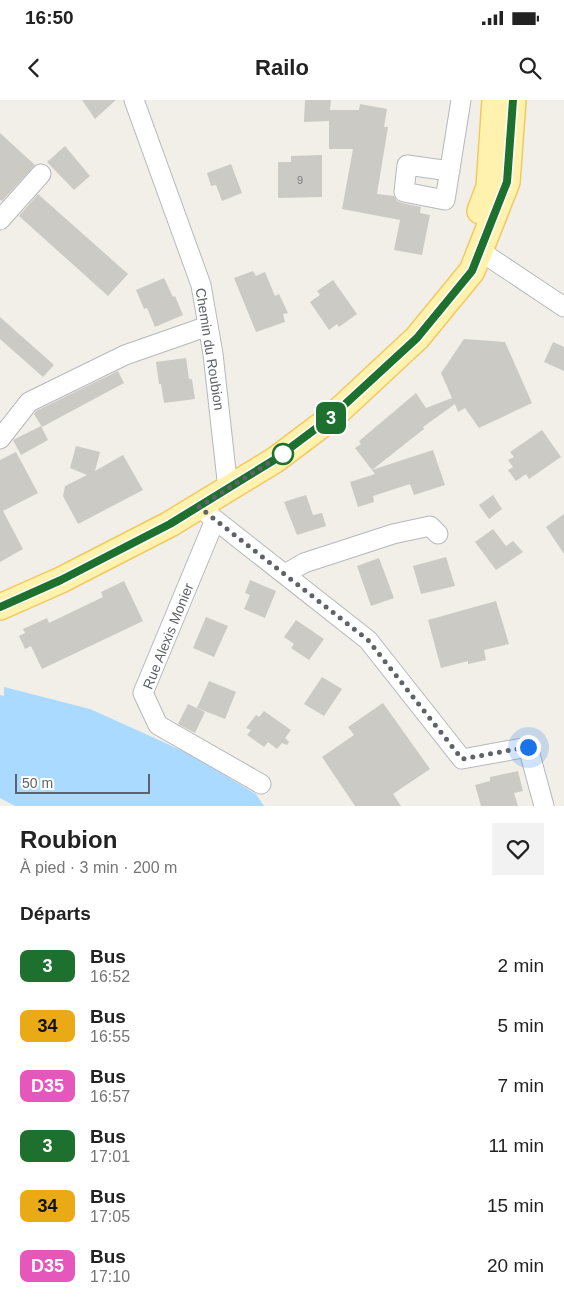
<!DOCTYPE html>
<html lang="fr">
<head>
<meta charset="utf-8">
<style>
  :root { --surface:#fff; --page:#f2f2f2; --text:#222; --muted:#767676 }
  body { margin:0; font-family:Helvetica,sans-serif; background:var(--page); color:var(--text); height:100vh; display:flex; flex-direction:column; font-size:19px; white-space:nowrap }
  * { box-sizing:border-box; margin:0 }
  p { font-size:16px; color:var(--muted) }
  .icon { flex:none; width:28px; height:28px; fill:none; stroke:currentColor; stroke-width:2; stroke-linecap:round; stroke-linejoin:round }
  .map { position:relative; height:706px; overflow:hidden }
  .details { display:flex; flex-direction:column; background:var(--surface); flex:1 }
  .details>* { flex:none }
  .badge { padding:0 10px; border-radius:8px; font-size:18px; line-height:32px }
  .scale { position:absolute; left:15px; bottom:12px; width:135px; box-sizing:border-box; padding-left:5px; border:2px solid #5f6368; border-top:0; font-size:14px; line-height:18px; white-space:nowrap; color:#5f6368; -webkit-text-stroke:4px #fff; paint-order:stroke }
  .you { position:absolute; width:25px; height:25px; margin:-12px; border:4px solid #fff; border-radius:50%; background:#1a73e8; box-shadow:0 0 0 8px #1a73e833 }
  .map>.badge { position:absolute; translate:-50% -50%; box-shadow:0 0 0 2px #fff }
  h2 { padding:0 20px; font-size:19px; line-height:45px }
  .round { display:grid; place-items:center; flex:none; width:52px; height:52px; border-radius:0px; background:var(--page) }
  .summary { display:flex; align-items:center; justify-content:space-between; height:85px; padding:0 20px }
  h1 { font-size:24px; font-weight:600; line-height:38px }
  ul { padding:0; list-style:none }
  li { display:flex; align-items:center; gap:15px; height:60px; padding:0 20px }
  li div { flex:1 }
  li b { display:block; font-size:19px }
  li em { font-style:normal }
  li .badge { min-width:55px; font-weight:700; text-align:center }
  .status { display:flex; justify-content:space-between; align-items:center; height:35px; padding:0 25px; background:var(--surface); direction:ltr }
  .status svg { height:14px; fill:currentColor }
  header { display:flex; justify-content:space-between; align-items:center; height:65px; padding:0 20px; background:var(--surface); font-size:22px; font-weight:600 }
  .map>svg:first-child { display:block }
  .water { fill:#aadaff }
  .building { fill:#cccac5 }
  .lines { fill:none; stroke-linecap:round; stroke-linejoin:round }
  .minor-casing { stroke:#b5b8bc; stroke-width:21 }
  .major-casing { stroke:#f2c960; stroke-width:28 }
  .minor { stroke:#fff; stroke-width:19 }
  .major { stroke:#fff2af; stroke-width:25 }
  .line-casing { stroke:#fff; stroke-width:11 }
  .line { stroke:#1d702d; stroke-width:8 }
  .walk { stroke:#5f6368; stroke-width:5; stroke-dasharray:0 9 }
  .stop-dot { fill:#fff; stroke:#1d702d; stroke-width:2.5 }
  .labels { text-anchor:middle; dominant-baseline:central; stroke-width:4; stroke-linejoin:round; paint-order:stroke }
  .number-label { font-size:11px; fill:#7a7d7f }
  .street-label { font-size:14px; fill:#5f6368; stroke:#fff }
</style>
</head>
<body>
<div class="status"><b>16:50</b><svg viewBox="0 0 49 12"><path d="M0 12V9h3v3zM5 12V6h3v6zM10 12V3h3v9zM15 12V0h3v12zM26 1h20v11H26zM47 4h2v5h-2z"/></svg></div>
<header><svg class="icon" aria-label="back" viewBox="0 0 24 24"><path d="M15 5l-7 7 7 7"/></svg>Railo<svg class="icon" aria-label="search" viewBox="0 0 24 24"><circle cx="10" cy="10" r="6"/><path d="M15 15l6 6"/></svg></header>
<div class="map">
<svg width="564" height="706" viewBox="0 0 564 706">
  <rect width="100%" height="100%" fill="#f1efe8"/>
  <!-- water -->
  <path class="water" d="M4,587L90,609L150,636L189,654L256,694L264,706H15L0,698V595L4,596Z"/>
  <!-- building -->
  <path class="building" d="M82,0H116L95,19Z
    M305,0H331L330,10H359L360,4L387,9L384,27H388L377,94L394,96L397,101L402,103L421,107L420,113L430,115L422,155L394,150L400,120L342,109L353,49H329V21L304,22Z
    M0,33L35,65L2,101L0,100Z
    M65,46L90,76L74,90L47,62Z
    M322,55V97L278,98V62H291V56Z
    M231,64L242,93L222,101L216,85L211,86L207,73Z
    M38,94L128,174L108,196L19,116Z
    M253,171L256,176L265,172L275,196L279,194L288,213L283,214L285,222L256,232L234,178Z
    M164,178L173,197L175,196L183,215L155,227L147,208L144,209L136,190Z
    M333,180L357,214L339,227L337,224L329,230L310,202L320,195L317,191Z
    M0,217L54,265L43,277L0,239Z
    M464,239L505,242L532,303L479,328L465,308L458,312L455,304L423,327L424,329L372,370L355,348L361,344L359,341L416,293L426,308L452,298L441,273Z
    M553,242L564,247V271L544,262Z
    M186,258L189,279H192L195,299L164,303L161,284H159L156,262Z
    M118,271L124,283L42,327L34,314L36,311Z
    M41,326L48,340L21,355L13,340Z
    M542,330L561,357L529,379L526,374L516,381L508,370L513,367L508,360L514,357L510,352Z
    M76,346L100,352L95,371L123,355L143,390L78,424L63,396L65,386L87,375L70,368Z
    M433,350L445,385L414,395L410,384L373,396L374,402L358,407L350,382L375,374L372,370Z
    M16,352L38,393L3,411L23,449L0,462V360Z
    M306,395L313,415L322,413L326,426L297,435L284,402Z
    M493,395L502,409L489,419L479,405Z
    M564,414V454L546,427Z
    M493,429L506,446L513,441L523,452L496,470L475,442Z
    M446,457L455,486L421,494L413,466Z
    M379,458L394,498L371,506L357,466Z
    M250,480L276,491L265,518L244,509L250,495L245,493Z
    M124,481L143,521L42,569L31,546L25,549L19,536L25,533L23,529L47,518L49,523L103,497L101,492Z
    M496,501L509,544L484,550L486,560L468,564V561L441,568L428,520Z
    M206,517L228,526L214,557L193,548Z
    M296,520L324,539L309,560L291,548L294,544L284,537Z
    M322,577L342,589L324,616L304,604Z
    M209,581L236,592L225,619L197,608Z
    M383,603L430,669L393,694L401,706H355L322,657L354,635L348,627Z
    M188,604L205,612L195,633L178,624Z
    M264,611L291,630L285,638L289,642L287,645L282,643L277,649L268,642L264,647L247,635L251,630L246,628L256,615L259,617Z
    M518,671L523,691L514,693L518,706H481L475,685L490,681V677Z"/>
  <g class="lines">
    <defs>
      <path id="minor" d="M134,0L201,185L213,254L228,389
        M450,71L407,65L404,92L445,100L461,0
        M0,120L41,74
        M480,151L564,207
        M0,339L29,302L125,255L208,226
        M199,407L368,540L462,659L528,647L544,706
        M215,420L143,593L158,625L261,684
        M285,474L304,463L393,434L430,426L438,434"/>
      <path id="major" d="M480,111L489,87L495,0
        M0,507L61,480L170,424L275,360L331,318L417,238L472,171L507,82L513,0"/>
    </defs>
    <!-- minor casing -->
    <use href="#minor" class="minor-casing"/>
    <!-- major casing -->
    <use href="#major" class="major-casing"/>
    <!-- minor -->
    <use href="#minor" class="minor"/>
    <!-- major -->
    <use href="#major" class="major"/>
  </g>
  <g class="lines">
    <defs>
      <path id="line" d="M0,507L61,480L170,424L274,360L330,318L417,238L472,171L507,82L513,0"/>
    </defs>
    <!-- line casing -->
    <use href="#line" class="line-casing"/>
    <!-- line -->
    <use href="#line" class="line"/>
    <!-- walk -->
    <path class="walk" d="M283,354L199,407L368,540L462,659L528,647"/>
  </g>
  <!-- markers -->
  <circle class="stop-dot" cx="283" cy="354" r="10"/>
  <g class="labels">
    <!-- number labels -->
    <g class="number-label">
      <text x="300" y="80">9</text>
    </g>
    <!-- street labels -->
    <g class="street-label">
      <text transform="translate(210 249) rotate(81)">Chemin du Roubion</text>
      <text transform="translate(168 536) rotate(-68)">Rue Alexis Monier</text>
    </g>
  </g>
</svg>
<div class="scale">50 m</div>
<div class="you" style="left:528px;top:647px"></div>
<b class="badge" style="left:331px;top:318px;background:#1d702d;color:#fff">3</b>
</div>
<section class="details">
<div class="summary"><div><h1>Roubion</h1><p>À pied · 3 min · 200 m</p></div><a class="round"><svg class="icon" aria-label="heart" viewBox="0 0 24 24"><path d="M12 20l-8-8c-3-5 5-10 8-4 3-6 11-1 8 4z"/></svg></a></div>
<h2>Départs</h2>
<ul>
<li><span class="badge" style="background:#1d702d;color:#fff">3</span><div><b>Bus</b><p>16:52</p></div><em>2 min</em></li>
<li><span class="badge" style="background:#eaaa15;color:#111">34</span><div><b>Bus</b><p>16:55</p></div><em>5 min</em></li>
<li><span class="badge" style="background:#e657bb;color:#fff">D35</span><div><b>Bus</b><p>16:57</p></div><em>7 min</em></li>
<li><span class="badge" style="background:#1d702d;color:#fff">3</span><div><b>Bus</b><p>17:01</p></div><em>11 min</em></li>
<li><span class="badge" style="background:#eaaa15;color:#111">34</span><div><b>Bus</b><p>17:05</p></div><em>15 min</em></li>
<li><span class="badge" style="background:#e657bb;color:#fff">D35</span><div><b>Bus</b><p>17:10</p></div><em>20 min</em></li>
</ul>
</section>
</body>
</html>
